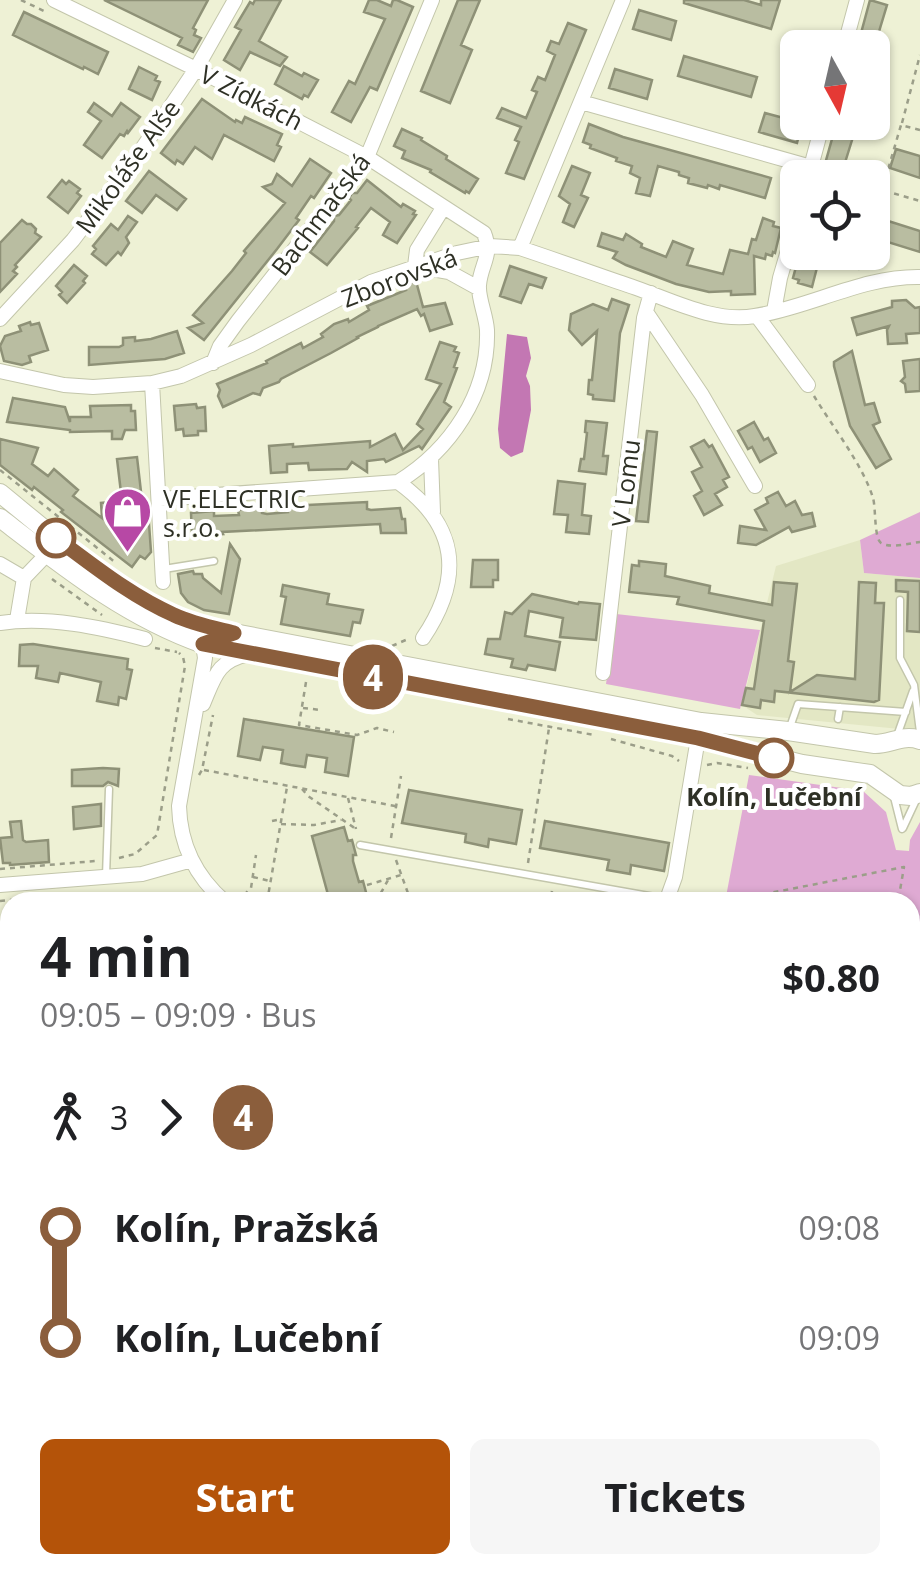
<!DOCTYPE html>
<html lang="en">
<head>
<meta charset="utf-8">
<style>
  :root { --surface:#fff; --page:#f6f6f6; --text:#202124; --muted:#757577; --accent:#b45309 }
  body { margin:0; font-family:"Open Sans",sans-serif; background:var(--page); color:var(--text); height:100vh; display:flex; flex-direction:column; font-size:38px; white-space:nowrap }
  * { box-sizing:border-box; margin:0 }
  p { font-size:32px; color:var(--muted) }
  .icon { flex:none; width:55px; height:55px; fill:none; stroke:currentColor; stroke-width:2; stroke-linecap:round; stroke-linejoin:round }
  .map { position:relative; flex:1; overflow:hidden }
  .sheet { position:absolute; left:0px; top:892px; width:920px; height:682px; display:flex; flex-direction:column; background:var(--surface); border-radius:30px 30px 0 0; box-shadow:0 2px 8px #0004 }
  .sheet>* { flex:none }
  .badge { padding:0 20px; border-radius:32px; font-size:35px; line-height:65px }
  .needle { width:65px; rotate:172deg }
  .buttons { position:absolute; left:780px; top:30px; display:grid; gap:20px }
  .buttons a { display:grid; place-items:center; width:110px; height:110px; border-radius:15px; background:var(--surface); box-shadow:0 2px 8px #0004; font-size:50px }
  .map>.badge { position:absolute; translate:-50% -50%; box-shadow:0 0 0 5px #fff }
  .legs { display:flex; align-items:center; gap:15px; height:110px; padding:0 40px; font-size:32px }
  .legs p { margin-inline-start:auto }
  .headline { display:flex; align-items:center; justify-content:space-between; height:170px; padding:0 40px }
  h1 { font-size:55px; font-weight:700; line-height:75px }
  .cta { display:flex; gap:20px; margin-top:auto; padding:20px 40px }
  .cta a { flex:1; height:115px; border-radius:15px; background:var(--accent); color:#fff; font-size:40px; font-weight:700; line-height:115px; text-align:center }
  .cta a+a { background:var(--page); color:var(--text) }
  ul { padding:0 40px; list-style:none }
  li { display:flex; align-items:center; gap:35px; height:110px; font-size:38px }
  li i { display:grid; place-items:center; width:15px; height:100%; margin:0 12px; background:currentColor }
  li i::after { content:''; width:25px; height:25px; margin:-12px; border:8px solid; border-radius:50%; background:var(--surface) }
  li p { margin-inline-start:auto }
  li:first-child i { background:linear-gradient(#0000 50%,currentColor 0) }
  li:last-child i { background:linear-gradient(currentColor 50%,#0000 0) }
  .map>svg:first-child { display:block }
  .built { fill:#e3e7c4 }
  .green { fill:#dfaad3 }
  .water { fill:#c377b3 }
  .building { fill:#b9bda1; stroke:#8e9177; stroke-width:2.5 }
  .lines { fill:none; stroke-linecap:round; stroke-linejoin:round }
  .service-casing { stroke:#c3c6ab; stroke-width:9 }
  .minor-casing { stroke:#c3c6ab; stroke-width:16 }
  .tertiary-casing { stroke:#c3c6ab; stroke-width:20 }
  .path { stroke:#9b9e89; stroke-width:2.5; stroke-dasharray:5 5; stroke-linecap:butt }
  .service { stroke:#fff; stroke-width:6 }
  .minor { stroke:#fff; stroke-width:14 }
  .tertiary { stroke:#fff; stroke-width:18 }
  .rail { stroke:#8b8d7a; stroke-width:4; stroke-dasharray:5 10; stroke-linecap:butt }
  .line-1-casing { stroke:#fff; stroke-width:22 }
  .line-1 { stroke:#8b5e3c; stroke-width:15 }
  .stop-1-dot { fill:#fff; stroke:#8b5e3c; stroke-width:5 }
  .labels { text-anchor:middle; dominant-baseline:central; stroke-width:8; stroke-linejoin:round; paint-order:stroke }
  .street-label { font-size:25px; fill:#2e3025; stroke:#fff }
  .poi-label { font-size:25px; fill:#2e3025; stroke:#fff; text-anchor:start }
  .stop-label { font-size:25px; font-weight:bold; fill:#2e3025; stroke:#fff }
</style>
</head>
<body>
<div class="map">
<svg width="920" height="1573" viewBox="0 0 920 1573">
  <rect width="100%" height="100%" fill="#eef1d5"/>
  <!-- built -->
  <path class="built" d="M860,540L864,573L920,578V731L757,715L742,705L776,566Z
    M10,955V1221L0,1213V956Z
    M920,1375V1573H861L864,1565H910V1376Z
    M544,1565H695L694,1573H567Z"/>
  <!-- green -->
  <path class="green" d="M920,512V578L864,573L860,540Z
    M616,614L760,630L740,709L606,684Z
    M749,775L863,791L886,812L896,850L909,851L910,840L920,822V1377L910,1379V902H725Z"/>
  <!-- water -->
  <path class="water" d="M507,334L527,337L531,358L526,376L530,386L531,410L523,452L511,457L500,448L498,429Z
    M0,1430L10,1439V1565H146L155,1573H0Z"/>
  <!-- building -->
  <path class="building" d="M104,0H208L193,28L196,30L194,35L201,38L193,52L178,45L182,38Z
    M255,0H281L259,41L287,57L280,66L250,52L240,70L224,60L241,30L235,27L250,2L253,4Z
    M369,0H377L391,6L393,0H397L413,7L377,90L370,87L351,122L332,112L349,81L355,84L385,19L364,12Z
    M458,0H480L461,45L472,50L450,103L421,91Z
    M684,0H744L761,5V0H780L771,29L684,3Z
    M870,0L887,5L874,48H857Z
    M639,10L676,21L671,40L633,29Z
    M24,12L108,52L98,74L84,67L83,69L13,35Z
    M568,23L586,30L524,179L506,173L519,142L515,140L521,127L497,118L502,108L526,118L537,92L532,90L538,77L545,80L555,55L547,51L551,41L559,44Z
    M684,56L757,77L751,97L678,76Z
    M284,66L302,76L304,73L318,80L308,97L304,95L302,99L275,84Z
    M139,67L157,76L155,80L160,82L152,100L129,89Z
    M615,69L652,80L647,99L609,88Z
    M202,99L235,122L236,120L242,123L245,117L282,134L277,145L281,147L274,161L224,135L212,159L195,147L183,164L177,160L175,164L161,153Z
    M94,103L112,116L121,103L140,117L128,133L127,131L124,136L120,134L102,158L84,145L101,121L88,112Z
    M765,113L802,123L797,143L759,132Z
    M589,124L623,137L771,178L765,198L720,185L719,189L708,185L707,188L688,183L689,178L679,175V172L658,166L650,196L636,193L640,178L630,173L632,166L616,161L617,158L590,148L591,145L583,142Z
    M402,129L422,138L421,140L447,156L446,159L478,179L469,193L466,191L465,193L430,172L431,170L402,158L405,151L394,146Z
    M834,132L853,137L843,169L825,164Z
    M896,149L920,156V178L890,168Z
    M310,159L331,173L314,198L311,196L296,218L299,220L277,249L204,340L188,328L203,323L193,315L232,271L246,253L244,251L285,203L263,187L272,184L277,174L292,186Z
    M572,166L590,173L581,195L588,198L574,227L563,222L570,204L559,196Z
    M149,171L186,199L177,210L156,195L142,213L126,201Z
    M62,180L66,184L69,181L80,189L77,193L81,196L68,213L48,197Z
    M367,180L401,207L403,204L415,211L413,214L416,215L397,243L383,235L390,222L371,208L356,227L358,228L327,265L310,252L334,221V216L339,215L351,200L349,198L352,193H357Z
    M128,216L137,222L126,237L129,243L121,255L118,252L106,265L92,254L96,249L93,246L111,224L118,230Z
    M763,218L774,222L773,226L781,228L775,253L773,252L772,256L766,254L765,259L754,256L755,294L731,295V291L709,292L676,284L626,265L613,258L617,252L598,246L602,233L623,240L626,234L642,244L641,247L666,257L673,241L693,249L687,265L723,274L730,250L748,254L752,239L756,240Z
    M22,220L27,224H31L36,229L35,233L41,237L15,265L17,267L13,271L17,274L0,292V243Z
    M885,220L920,231V252L878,239Z
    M800,252H821L812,287L798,283L799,280L793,278Z
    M74,265L87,276L83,281L85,283L67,303L59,295L62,292L56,286Z
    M510,266L546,278L542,288L529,284L521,303L500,296Z
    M416,281L423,307L445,303L452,324L430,331L424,314L421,316L417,309L378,326V327L357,337L358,338L331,353L281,379L279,382L263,388L260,395L253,393L223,407L218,396L220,390L217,384L267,363L266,361L301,343L303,348L323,337L321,334L334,324L348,319L349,322L369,310L367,306L406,290L404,285Z
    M612,299L629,305L620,333L614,401L593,399V395L588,394L589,380H592L597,331L582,345L569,330L571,314L593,304L608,310Z
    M906,300L915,308L920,307V333L906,334L907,343L888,344L887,330L889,326L857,335L852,318L892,307V301Z
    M30,322L31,325L39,323L48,350L29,356L31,362L22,365L4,361L0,346L5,336L21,331L19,326Z
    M177,331L184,353L165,359L89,365V347H119L123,345V338L135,337V341L151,339Z
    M440,342L456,347L454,351L459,353L454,367L457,368L444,402L451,407L422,449L419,446L386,462L384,459L367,461V472L352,462L347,469L309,470L308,463L287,464V472L271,473L269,446L293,444V447L370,441V447L395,434L403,450L423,429L417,424L441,384L426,379Z
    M852,351L865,405L874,403L880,422L873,425L891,459L876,468L850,426L834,366V362Z
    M920,359V391L906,392L905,384L901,381L905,377L903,361Z
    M13,398L65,407L70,422V417H91L90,406L131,405V411H135L136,430H125L122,439H112V431L70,432V430L7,422Z
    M196,404L197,408L205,407L206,431H198V435L184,436L183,429L176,430L174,406Z
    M586,421L607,423L603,456H608L606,474L579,471L581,459H584L587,433L585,432Z
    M754,422L764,440L768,438L776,453L760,462L752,447L748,449L738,431Z
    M647,431L657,432L648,522L636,521Z
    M0,439L38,448L32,464L48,476L54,469L78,490L73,496L102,518L101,503L122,501L117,459L137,457L143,509H148L151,552L145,559L140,556L132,567L61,512L63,510L34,487L32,490L0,465Z
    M704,440L709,447L712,445L729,477L723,480L727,487L715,494L722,505L704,515L694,496L702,491L692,472L702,467L691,447Z
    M558,481L585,484L582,515L591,516L589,534L566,532L568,515L554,514Z
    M778,492L786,506L795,501L802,515L812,513L815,526L792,532L789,527L756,545L738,543L740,526L766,530L755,510L768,503L766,498Z
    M367,502V509L371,510L400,508L402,519H405L406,533H381L380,524L222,532L223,534L192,536L191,513L214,511V516L239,515L238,510L262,508V513L267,514L288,512V506Z
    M230,544L240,559L229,614L204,610L188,602L181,593L178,574L193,571L194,574H202L203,578L221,593Z
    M473,560H498V580H493V587H471Z
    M639,561L666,564L665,576L710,586L709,593L772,605L774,582L797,584L788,661L794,662L790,692L817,675L855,679L859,582L876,583L875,603H884L879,700L874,702L775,691L774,702L761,700L760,708L742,705L746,688L754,689L764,621L677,604L679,597L629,592L632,565L639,566Z
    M896,580L920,581V632L907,631L908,592L896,591Z
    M283,585L329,594L327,604L363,610L360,623L353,622L350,636L281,624L286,597L281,596Z
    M532,594L578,604L579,602L600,604L596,640L560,637L563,618L529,611L525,636L560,642L555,670L528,665L526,670L511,667L513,659L485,654L488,639H500L505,612L512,614Z
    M33,644L128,659L127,669L132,670L126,699L119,697L118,705L97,701L101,682L60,673L58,682L36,678L38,666H19L20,645Z
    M244,719L354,737L348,776L325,772L327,758L307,755L305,767L291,765L281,763L283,750L263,747L260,760L238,756Z
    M103,768L119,769L118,786L108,782L103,786H72V770Z
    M409,790L522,810L516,844L489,839L488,847L465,842L466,834L402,823Z
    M101,804V826L74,829L73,807Z
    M21,821L23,840L26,842L48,840L49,862L10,865V863H3L0,838L12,837L10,822Z
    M545,821L669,843L664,871L631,865L630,874L607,870L609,860L540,848Z
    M344,827L348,841L352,840L356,855H353V861L359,882L363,881L367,896L363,897L365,902H330L312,836Z"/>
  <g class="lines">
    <defs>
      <path id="service" d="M164,569L214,561
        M900,600V658L914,685L920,732
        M838,719L840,707
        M790,727L798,704L906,712
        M897,736L913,691
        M894,797L902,829
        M903,828L917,798
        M360,845L666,899
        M106,876L109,789
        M0,1200L10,1207
        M910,1382L920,1378
        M910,1472L920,1470
        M886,1565L887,1569L901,1573L920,1570"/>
      <path id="minor" d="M54,0L196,69L367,157L484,233C493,256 481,263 479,285C478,298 486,315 487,330C489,394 450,450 398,482L160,499
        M844,48L857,0
        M581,102L811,167
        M808,178L823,122
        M443,208L417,250L415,266L449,272L478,288
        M520,248L623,0
        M774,311L780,278L798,216
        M646,312L702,395L755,486
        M757,316L808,385
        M0,319L73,240L142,149L196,69L235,0
        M213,363L220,346L238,321L367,157L432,0
        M0,371L64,385L93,387L152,383L181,376L251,345L371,282L457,253L490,246L520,248C559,261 598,275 636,288C673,301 715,323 755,316C811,307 863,276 920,277
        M152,383L163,582
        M431,459L433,512
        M398,482C458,525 464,577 423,638
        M0,564L24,578
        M17,620L24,578L47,554
        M0,623C48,616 99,627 145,639
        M198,636L203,644L205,658L179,806C180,845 196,877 225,902
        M603,673L644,318L651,293
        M203,704C215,676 217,661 249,654
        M0,885L142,874L192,860
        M666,902L675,877L698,738
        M0,1235L10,1243
        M0,1356L10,1364"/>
      <path id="tertiary" d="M0,493C54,537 109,586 173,615C192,624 213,628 234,633L701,722L788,731L875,744C891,744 903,734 920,740
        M0,518C64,567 126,617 203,644L698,738L802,764L870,774L900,795L911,796L920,793"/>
    </defs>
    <!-- service casing -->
    <use href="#service" class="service-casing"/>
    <!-- minor casing -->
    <use href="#minor" class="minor-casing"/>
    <!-- tertiary casing -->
    <use href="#tertiary" class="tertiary-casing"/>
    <!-- path -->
    <path class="path" d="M21,0L44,11
      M902,123L920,55
      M920,130L901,125L882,190L920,201
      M872,222L882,192
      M858,270L863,252
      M814,396C832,426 863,465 873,498C876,508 874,538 881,543C890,549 910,543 920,542
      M0,470L116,563
      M52,579L102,615
      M392,646L408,639
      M155,648L177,652
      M306,682L299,725L357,735L377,728L394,732
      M303,708L321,710
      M508,719L594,735
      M611,739L672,756L679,761
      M707,765L717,763L748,768
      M204,770L395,806
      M199,775L202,770L213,715
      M302,789L308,796L356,829
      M348,798L356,829
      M272,821L281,819
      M281,824L314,825L341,820
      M391,838L401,776
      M119,858L135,854L157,835L185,666L183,657L179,653
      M396,860L409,896L408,902
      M528,863L549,728
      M0,869L96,861
      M253,877L270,881
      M367,885L401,875
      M744,898L904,867L898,902
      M0,901L42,897
      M249,902L243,896L251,888L256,855
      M267,902L287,787
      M376,902L388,880
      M550,902L552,891
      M294,1565V1573
      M426,1565L445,1573
      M775,1565H778"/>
    <!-- service -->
    <use href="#service" class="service"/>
    <!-- minor -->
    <use href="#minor" class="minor"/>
    <!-- tertiary -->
    <use href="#tertiary" class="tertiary"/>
    <!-- rail -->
    <path class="rail" d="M0,1276L10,1284
      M910,1457L920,1455
      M910,1556L920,1554
      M576,1565L599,1573
      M607,1565L630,1573
      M636,1565L687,1573
      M806,1573L860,1565"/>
  </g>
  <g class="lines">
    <defs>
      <path id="line-1" d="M56,538C94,566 131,596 174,615C193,624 214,628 234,633L203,644L698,738L774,758"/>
    </defs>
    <!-- line-1 casing -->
    <use href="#line-1" class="line-1-casing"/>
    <!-- line-1 -->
    <use href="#line-1" class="line-1"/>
  </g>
  <!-- icons -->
  <defs>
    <symbol id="shop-pin" viewBox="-11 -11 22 30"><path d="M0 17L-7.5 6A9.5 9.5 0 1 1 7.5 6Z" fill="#b748a5" stroke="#fff"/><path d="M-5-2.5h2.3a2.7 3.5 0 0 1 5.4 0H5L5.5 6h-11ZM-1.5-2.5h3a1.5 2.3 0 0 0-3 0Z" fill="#fff"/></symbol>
  </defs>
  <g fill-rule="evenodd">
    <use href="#shop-pin" x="100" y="484" width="55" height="75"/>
  </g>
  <!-- markers -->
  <g class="stop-1-dot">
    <circle cx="56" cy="538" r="18"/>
    <circle cx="774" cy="758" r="18"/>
  </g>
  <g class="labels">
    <!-- street labels -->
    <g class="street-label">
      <text transform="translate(252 97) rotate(27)">V Zídkách</text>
      <text transform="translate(127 166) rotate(-54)">Mikoláše Alše</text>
      <text transform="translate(320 214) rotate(-53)">Bachmačská</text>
      <text transform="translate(399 277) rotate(-21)">Zborovská</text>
      <text transform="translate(625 483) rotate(-83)">V Lomu</text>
    </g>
    <!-- poi labels -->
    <g class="poi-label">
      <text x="163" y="498">VF.ELECTRIC<tspan x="163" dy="29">s.r.o.</tspan></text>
    </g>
    <!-- stop labels -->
    <g class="stop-label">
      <text x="774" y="796">Kolín, Lučební</text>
    </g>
  </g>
</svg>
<div class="buttons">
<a><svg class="needle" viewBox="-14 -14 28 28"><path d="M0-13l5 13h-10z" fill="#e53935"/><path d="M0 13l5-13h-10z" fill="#757577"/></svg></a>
<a><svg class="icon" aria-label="locate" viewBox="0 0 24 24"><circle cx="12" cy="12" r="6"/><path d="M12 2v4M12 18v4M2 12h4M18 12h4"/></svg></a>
</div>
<b class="badge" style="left:373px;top:677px;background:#8b5e3c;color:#fff">4</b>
<section class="sheet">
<div class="headline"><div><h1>4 min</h1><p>09:05 – 09:09 · Bus</p></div><b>$0.80</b></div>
<div class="legs"><svg class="icon" aria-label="walk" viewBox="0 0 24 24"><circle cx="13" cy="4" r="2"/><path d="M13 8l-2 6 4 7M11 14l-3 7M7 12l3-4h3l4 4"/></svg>3<svg class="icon" aria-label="forward" viewBox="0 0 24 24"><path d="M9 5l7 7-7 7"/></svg><b class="badge" style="background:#8b5e3c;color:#fff">4</b></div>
<ul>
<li><i style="color:#8b5e3c"></i><b>Kolín, Pražská</b><p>09:08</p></li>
<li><i style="color:#8b5e3c"></i><b>Kolín, Lučební</b><p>09:09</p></li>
</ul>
<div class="cta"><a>Start</a><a>Tickets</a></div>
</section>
</div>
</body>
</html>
